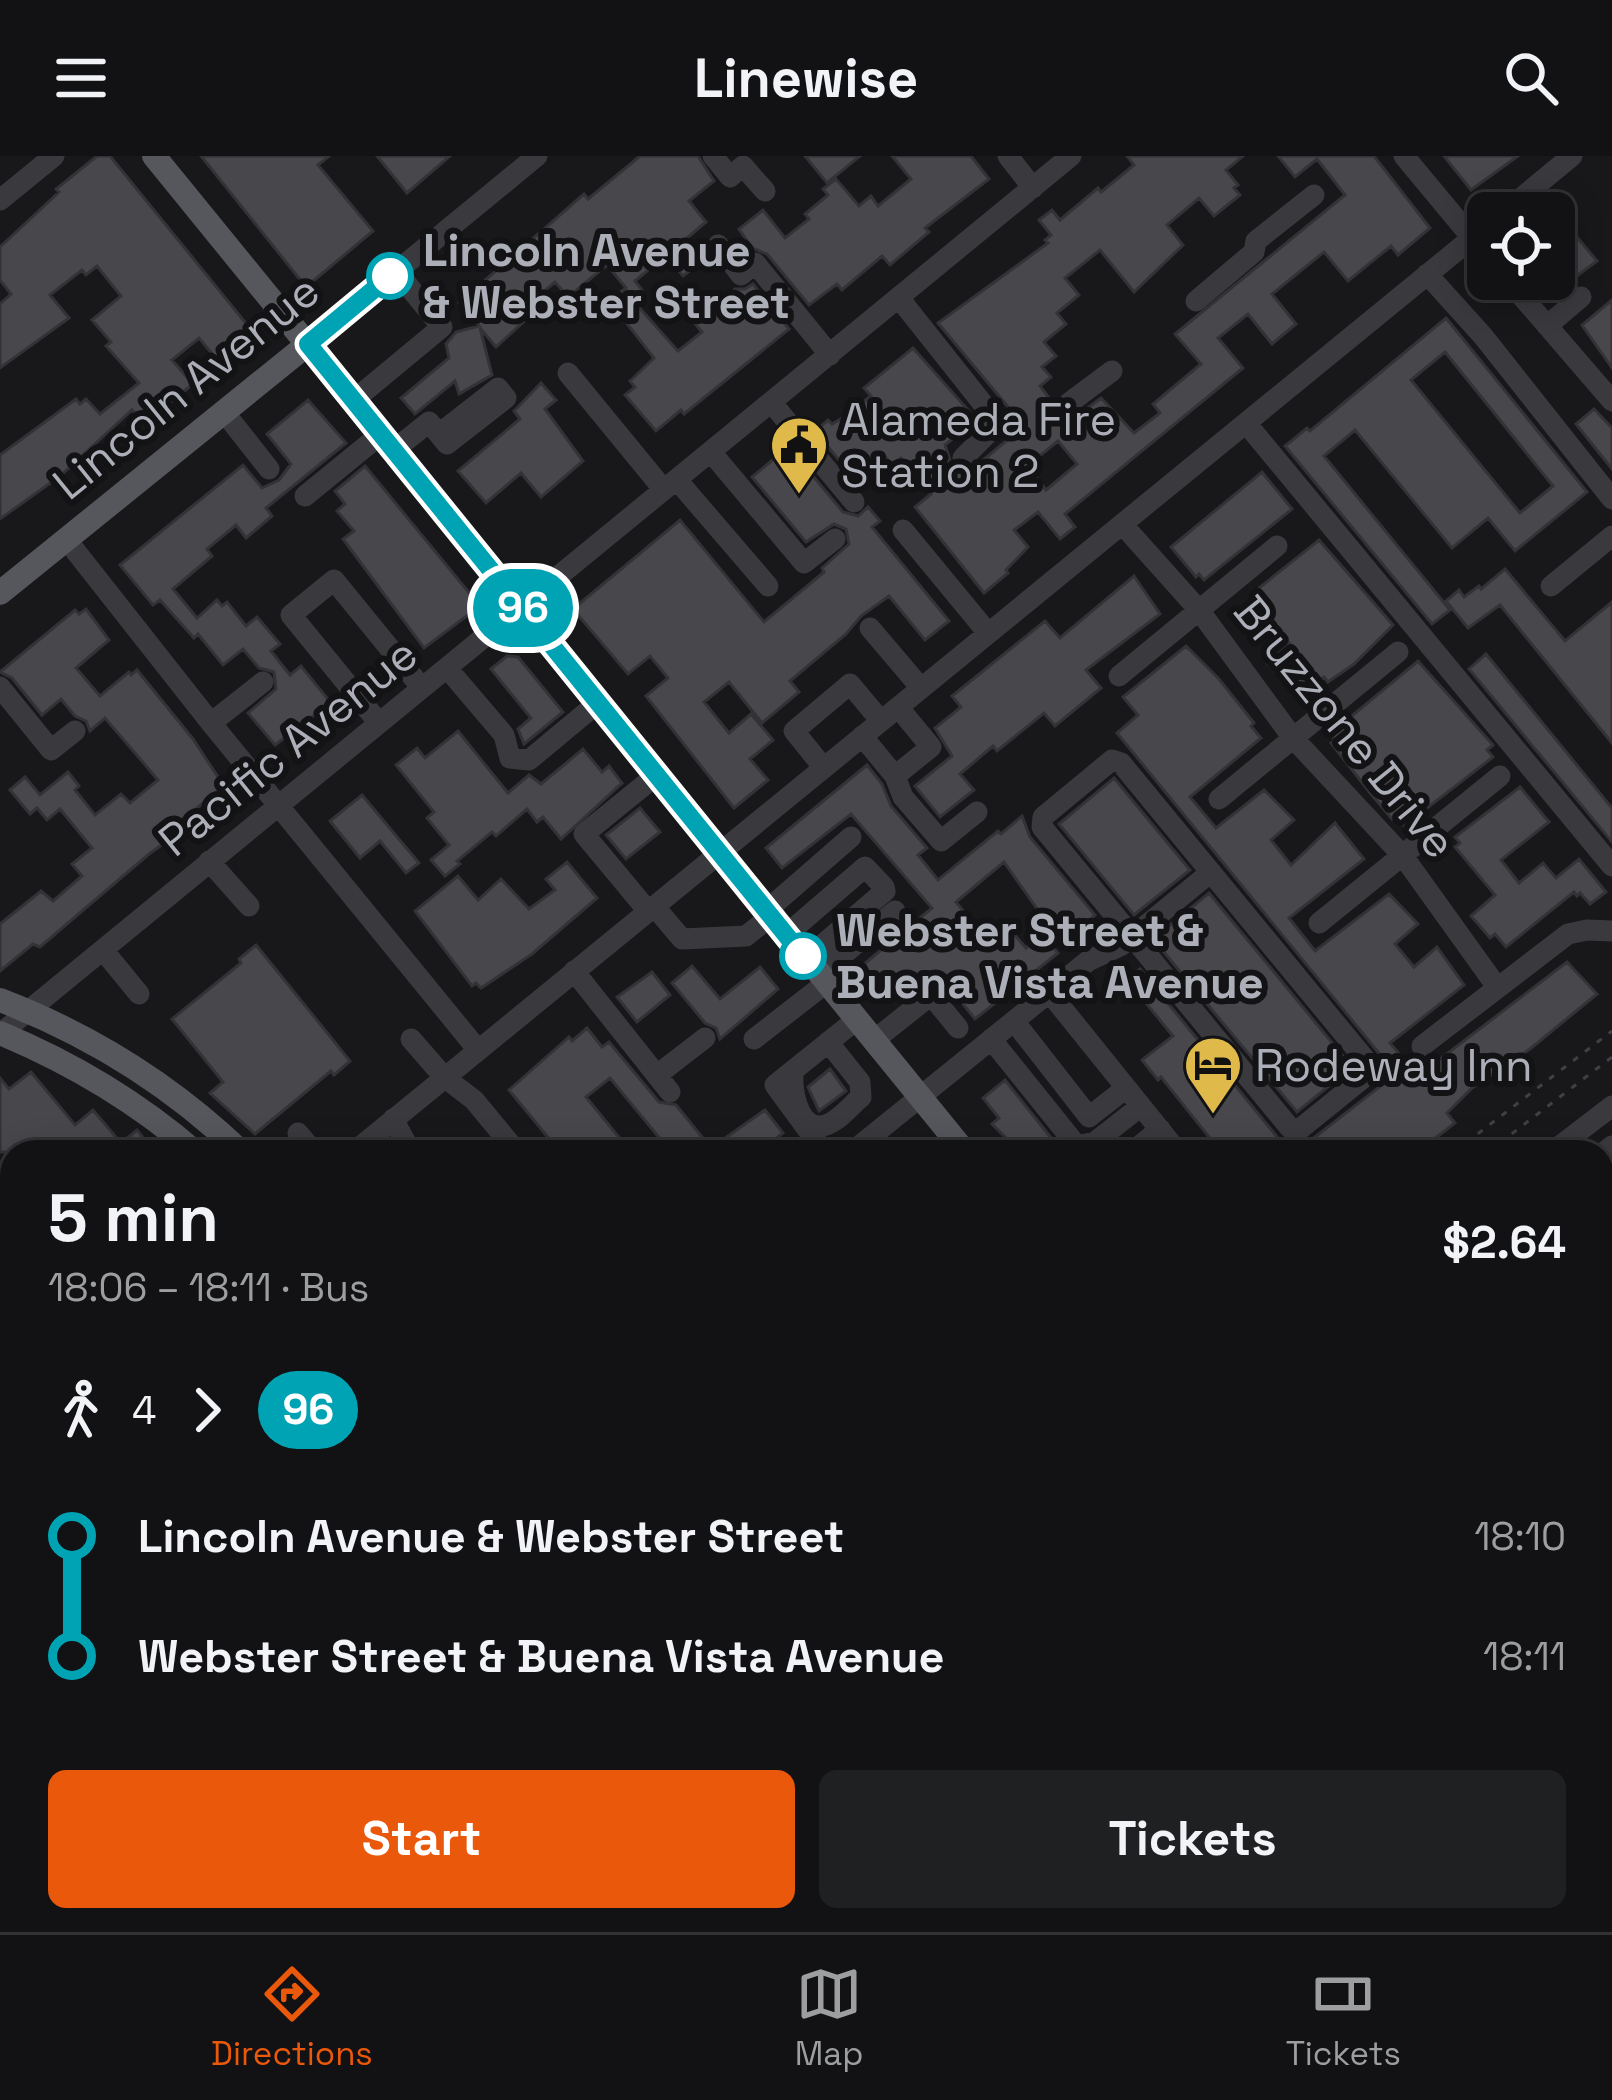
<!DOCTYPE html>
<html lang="en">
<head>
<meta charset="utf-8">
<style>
  :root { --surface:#121214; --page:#1f2022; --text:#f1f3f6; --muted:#9c9ea0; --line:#313234; --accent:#ea580c }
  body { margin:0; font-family:"Space Grotesk",sans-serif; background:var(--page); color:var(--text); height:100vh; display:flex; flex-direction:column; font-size:45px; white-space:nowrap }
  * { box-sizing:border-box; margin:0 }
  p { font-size:39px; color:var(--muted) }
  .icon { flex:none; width:66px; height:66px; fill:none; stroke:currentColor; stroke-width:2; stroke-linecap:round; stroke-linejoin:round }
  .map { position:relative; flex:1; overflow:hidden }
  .side { position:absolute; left:0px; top:984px; width:1614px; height:792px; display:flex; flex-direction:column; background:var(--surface); border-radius:36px 36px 0 0; box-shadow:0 6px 30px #0003,0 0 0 3px var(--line) }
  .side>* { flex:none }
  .badge { padding:0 24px; border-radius:39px; font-size:42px; line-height:78px }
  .tools { position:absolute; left:1467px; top:36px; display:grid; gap:24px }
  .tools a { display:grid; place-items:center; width:108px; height:108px; border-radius:18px; background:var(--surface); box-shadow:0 6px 30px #0003,0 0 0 3px var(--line); font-size:60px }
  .map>.badge { position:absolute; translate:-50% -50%; box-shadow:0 0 0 6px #fff }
  .legs { display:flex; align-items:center; gap:18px; height:132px; padding:0 48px; font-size:39px }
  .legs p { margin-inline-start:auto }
  .headline { display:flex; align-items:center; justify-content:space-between; height:204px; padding:0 48px }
  h1 { font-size:66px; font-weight:700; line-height:90px }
  .button { display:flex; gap:24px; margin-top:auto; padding:24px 48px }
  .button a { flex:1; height:138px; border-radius:18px; background:var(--accent); color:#fff; font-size:48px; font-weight:700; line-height:138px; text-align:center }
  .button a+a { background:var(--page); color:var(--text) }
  ul { padding:0 48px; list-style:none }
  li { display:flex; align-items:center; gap:42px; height:120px; font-size:45px }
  li i { display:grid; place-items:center; width:18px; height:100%; margin:0 15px; background:currentColor }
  li i::after { content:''; width:30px; height:30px; margin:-15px; border:9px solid; border-radius:50%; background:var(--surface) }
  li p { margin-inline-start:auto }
  li:first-child i { background:linear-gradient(#0000 50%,currentColor 0) }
  li:last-child i { background:linear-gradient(currentColor 50%,#0000 0) }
  header { display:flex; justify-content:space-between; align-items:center; height:156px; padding:0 48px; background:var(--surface); font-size:54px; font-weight:700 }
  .menu { display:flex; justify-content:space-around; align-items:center; height:168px; border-top:3px solid var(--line); background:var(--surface); font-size:33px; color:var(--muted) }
  .menu a { display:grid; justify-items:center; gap:6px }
  .menu .current { color:var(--accent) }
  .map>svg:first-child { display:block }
  .green { fill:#252c26 }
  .building { fill:#48484c; stroke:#333236; stroke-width:3; fill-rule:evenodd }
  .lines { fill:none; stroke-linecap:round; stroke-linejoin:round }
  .path { stroke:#404145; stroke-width:3; stroke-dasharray:6 9; stroke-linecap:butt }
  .minor { stroke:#3a3a3e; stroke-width:21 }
  .major { stroke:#56575d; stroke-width:24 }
  .line-1-casing { stroke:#fff; stroke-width:27 }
  .line-1 { stroke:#00a3b4; stroke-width:18 }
  .stop-1-dot { fill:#fff; stroke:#00a3b4; stroke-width:6 }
  .labels { text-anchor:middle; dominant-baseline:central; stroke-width:12; stroke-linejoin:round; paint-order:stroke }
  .stop-label { font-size:45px; font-weight:bold; fill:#acafb8; stroke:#131315; text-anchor:start }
  .street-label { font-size:45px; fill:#acafb8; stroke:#131315 }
  .poi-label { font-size:45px; fill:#acafb8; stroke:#131315; text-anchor:start }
</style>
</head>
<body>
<header><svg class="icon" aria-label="menu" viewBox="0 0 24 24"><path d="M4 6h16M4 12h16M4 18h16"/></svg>Linewise<svg class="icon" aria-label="search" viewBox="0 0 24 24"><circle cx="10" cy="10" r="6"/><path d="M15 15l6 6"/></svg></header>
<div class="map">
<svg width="1612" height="1776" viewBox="0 0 1612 1776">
  <rect width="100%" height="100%" fill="#18181a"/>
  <!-- green -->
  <path class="green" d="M366,1764H737L727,1776H351Z"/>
  <!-- building -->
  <path class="building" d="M97,0H110L253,176L218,205L199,182L172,204L193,228L144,268L132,254L60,320L0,363V299L76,243L80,248L86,243L100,258L139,227L106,190L111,186L92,164L121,140L97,110L86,119L82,114L50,139L69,162L0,212V148L11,138L0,124V91L59,36L56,33Z
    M201,0H329L318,9L373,75L306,131Z
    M377,0H450L407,37Z
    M640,0H698L714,25L689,45L706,66L680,88L697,109L683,120L666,99L635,125L645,138L630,151L619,137L626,132L607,109L568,141L555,126L526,150L532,158L496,191L480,172L492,219L459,238L455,225L415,258L401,242L449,202L446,188L456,176L479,170L459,147L584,38L588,43Z
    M805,0H860L827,27Z
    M892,0H971L989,23L925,72L929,76L890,109L882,100L842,134L837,128L809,149L767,98L752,92L739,73L763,54L785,82L809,63L805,58L828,39L823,33L836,23L859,50L871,40L878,50L911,23Z
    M1127,0H1243L1226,14L1238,29L1234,32L1240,39L1214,60L1199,42L1167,69L1183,89L1134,136L1100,94L1065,122L1079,139L1057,157L1066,168L1044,186L1056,200L1042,211L1051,221L1040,230L1064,261L1077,260L1101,242L1134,277L1160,257L1153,248L1201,208L1175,178L1345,39L1317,3L1295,21L1278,0H1374L1430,72L1398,99L1391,90L1348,125L1324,96L1272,138L1296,168L1272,188L1248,158L1218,182L1243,212L1065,358L1075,371L1060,383L1038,356L1014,374L1028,391L1006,414L1008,417L984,437L915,351L931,338L901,302L892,309L882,297L853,321L815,275L828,264L832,268L844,261L871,240L864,232L913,192L976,263L945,289L953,313L969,316L1024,270L938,167L1048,87L1045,84L1051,79L1039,64L1052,54L1060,64L1098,32L1101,36L1134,9ZM1058,285L1077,308L1046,334L1027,310Z
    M1444,0H1518L1471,34Z
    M1566,68L1597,105L1554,137V78Z
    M753,128L789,173L684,258L681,254L656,275L625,239L635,231L630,225L654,202L621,160L636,148L678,195L702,176L677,146L691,135L707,155L735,133H745Z
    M1612,144V212L1582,169Z
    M1446,162L1587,336L1515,395L1488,362L1452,392L1355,274L1324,300L1450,454L1432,468L1285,290L1307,272L1310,275ZM1445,196L1553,330L1520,357L1411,224Z
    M541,227L556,244L545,253L583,305L541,341L521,317L486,347L458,315L520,263L514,255Z
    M308,244L346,287L266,352L272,360L246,382L236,369L207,393L212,400L173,433L197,462L217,444L222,450L227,446L246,470L257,461L280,488L271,495L290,519L301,510L331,547L275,589L248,557L276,533L274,516L259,512L243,493L223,509L198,478L194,482L160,444L153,449L120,409L243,309L262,332L279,324L291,308L267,278Z
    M1594,253L1612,272V313L1576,268Z
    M793,296L843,356L858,360L868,351L880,365L872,371L949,465L925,484L889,440L861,460L846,478L790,525L799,536L762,567L729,526L704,546L729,577L751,558L773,584L750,603L768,624L734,652L646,540L668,522L650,500L628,518L573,453L680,364L764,466L824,416L822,412L849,388L846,373L834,368L806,386L752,321L775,302L779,307Z
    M365,310L480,450L424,492L343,383L354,375L337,355L345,348L335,335Z
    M1262,316L1292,353L1204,424L1199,418L1196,421L1171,391Z
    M1319,384L1393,469L1354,508L1328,526L1324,521L1299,541L1267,507L1290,488L1262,454L1266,451L1254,436Z
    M1505,413L1565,485L1612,446V587L1500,449L1468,472L1446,445L1459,434L1464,441L1479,430L1481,433Z
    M1134,420L1160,458L1086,514L1101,532L1055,570L1044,557L997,595L993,590L960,618L974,634L940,661L915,630L952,600L935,572L961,551L952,540L1045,465L1060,482Z
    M86,453L109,484L76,512L100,540L129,516L131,519L137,514L193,583L224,630L191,657L197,664L149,698L40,791L33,788L0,815V768L41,735L53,745L82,720L72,708L92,692L60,653L47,664L37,652L30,658L10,634L25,621L40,639L68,616L79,630L75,634L95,659L121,638L130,647L158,624L105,562L90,575L86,565L75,560L61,543L42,559L12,522L0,516L75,454L79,458Z
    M1186,490L1219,523L1254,567L1251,570L1261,582L1190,641L1216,672L1264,634L1294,664L1271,684L1291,709L1335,667L1364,703L1289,762L1315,795L1389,738L1418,768L1395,788L1414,811L1437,791L1464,829L1390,887L1418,920L1567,806L1597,838L1530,893L1472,932L1447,957L1455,967L1420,994L1416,988L1406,996H1221L1161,921L1158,924L1142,904L1173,880L1127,824L1140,813L1278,982L1297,995L1396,918L1117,577L1138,559L1123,541Z
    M1486,498L1612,652V686L1469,513Z
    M507,500L518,501L563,556L524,588L518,573L531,562L491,513Z
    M1418,505L1493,589L1487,594L1493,601L1404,670L1396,660L1392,663L1371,638L1331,587L1335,584L1330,578Z
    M458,575L508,637L529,619L541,628L583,593L602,616L609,610L622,627L561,683L543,661L537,666L527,653L496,680L492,676L457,705L460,708L445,720L431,704L449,689L427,662L434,656L396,609L417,592L425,602Z
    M867,609L882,628L891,650L927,692L918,699L938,724L998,675L1001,678L1022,660L1030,681L1095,759L1084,769L1079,763L1057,781L1004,706L956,746L990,788L1009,772L1026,792L1042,778L1058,797L975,863L943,823L918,830L914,825L891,843L863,809L932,752L851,658L782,712L766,692Z
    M1114,622L1190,714L1134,759L1059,668Z
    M1520,631L1549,666L1501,704L1519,727L1543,707L1556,722L1579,703L1606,736L1590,748L1580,737L1577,740L1574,736L1506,791L1495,778L1490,782L1471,760L1495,739L1455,691L1460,687L1455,681Z
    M362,639L419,707L406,717L380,685L360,702L330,665Z
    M640,652L660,676L626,703L606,679Z
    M567,706L597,742L532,798L481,832L476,827L472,830L415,755L458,720L478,744L501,723L529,753L555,734L546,723Z
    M1209,737L1352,911L1297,956L1153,783Z
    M256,789L350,905L334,919L331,915L255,978L210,937L223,926L172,863L241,807L239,803Z
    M692,810L720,843L760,811L778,833L720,883L716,872L705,867L672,827Z
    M652,816L670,839L637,866L617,841Z
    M587,872L602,891L609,886L659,946L676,949L711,992L765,954L783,977L759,996H671L610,922L586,941L631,996H560L509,934L569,881L572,885Z
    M830,913L846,935L819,955L808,931Z
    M31,916L75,969L93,954L121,987L137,974L147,986L135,996H0V922L9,933Z
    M1005,924L1052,983L1061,996H1020L992,968L999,962L983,942Z"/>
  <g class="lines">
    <!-- path -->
    <path class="path" d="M1454,996L1612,875
      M1488,996L1612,901
      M1602,1340L1612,1341
      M1602,1667L1612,1678
      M512,1776L525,1764
      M540,1776L552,1764"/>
    <!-- minor -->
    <path class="minor" d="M713,0L730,21L743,10L765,35
      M1008,0L1033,32
      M1404,0L1488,101
      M0,44L54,0
      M1503,57L1572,0
      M718,89L741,119L755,107L830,199
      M1427,118L1483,180L1612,343
      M1507,123L1612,245
      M899,142L995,263V270L963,302
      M1196,145L1254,96L1256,85L1314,39
      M1547,170L1581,141
      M308,188L537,0
      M568,217L664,334
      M354,244L442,171L396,115
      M771,246L854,346
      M1069,247L1112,215
      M224,256L269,313
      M1246,267L1612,710
      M394,294L429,266L447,288L506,242L498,232L439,278
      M711,296L804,407L835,383
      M677,324L768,430
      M305,340L381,278
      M1122,368L1199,454L1293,582L1403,700L1497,831
      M903,374L988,477
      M66,383L211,567L478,894
      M1551,430L1612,380
      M870,472L921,532
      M447,512L504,579L510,602L529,604L600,545
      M1119,520L1277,390
      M0,531L51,594L75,575
      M211,567L263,526
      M379,567L291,459L334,424L422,532
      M862,580L895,620L931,591L898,551
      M1112,604L1121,607L1368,907V918L1300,973L1290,972L1042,671L1043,661Z
      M824,612L794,575L850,528L881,565
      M895,620L903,641L941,685L977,656
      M1219,643L1398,496
      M209,705L249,750
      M654,750L682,783L746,780L771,760
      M648,755L584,678L659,617
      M766,755L851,681
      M1319,767L1500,620
      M786,779L865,711L884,731L885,735L806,803
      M103,794L139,838
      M574,815L670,936
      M819,819L895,755
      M1049,836L1178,996
      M1014,865L1089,961L1126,932
      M0,878L1071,0
      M411,883L444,921L474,944L517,996
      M754,883L826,827
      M991,883L1077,990L1095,986L1141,950
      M873,885L931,839L958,872
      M1422,890L1568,778L1587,774L1612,775
      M794,914C790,930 797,972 821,970C836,969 850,950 861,941L860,926L828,886
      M657,919L705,882
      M393,963L411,996
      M298,977L314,996
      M354,996L1488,69
      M824,996L775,929L856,864
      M852,996L1088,805L1122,789L1211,716
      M1132,996L1160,973
      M1552,996L1612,950
      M1602,998L1612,990
      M1602,1177L1612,1169
      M0,1290L12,1280
      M1602,1441L1612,1453
      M0,1457L12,1472
      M250,1764L260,1776
      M319,1776L334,1764
      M762,1776L773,1764
      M811,1776L822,1764"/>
    <!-- major -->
    <path class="major" d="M154,0L965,996
      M0,437L308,188
      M0,844C91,879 170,928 241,996
      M0,877C72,907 136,945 195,996
      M1602,1723L1612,1734
      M1030,1764L1043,1776
      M1085,1764L1098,1776
      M1589,1764L1600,1776"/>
  </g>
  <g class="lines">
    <defs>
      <path id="line-1" d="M390,120L308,188L803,800"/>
    </defs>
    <!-- line-1 casing -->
    <use href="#line-1" class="line-1-casing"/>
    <!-- line-1 -->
    <use href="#line-1" class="line-1"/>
  </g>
  <!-- icons -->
  <defs>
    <symbol id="civic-pin" viewBox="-11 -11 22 30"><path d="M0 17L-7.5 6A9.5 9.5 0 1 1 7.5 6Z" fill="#dfba4b" stroke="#131315"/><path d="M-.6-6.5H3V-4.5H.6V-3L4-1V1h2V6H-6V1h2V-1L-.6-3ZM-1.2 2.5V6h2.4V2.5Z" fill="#111"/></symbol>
    <symbol id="hotel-pin" viewBox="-11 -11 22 30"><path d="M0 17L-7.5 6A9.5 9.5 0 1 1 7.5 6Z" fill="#dfba4b" stroke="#131315"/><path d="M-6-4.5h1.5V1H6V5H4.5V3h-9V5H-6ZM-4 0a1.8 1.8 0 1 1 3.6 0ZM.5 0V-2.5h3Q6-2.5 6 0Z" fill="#111"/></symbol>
  </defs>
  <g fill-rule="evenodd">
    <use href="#civic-pin" x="766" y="256" width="66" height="90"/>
    <use href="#hotel-pin" x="1180" y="876" width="66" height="90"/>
  </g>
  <!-- markers -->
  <g class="stop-1-dot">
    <circle cx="390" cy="120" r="21"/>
    <circle cx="803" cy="800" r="21"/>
  </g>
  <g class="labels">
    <!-- stop labels -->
    <g class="stop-label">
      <text x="423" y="94">Lincoln Avenue<tspan x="423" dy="52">&amp; Webster Street</tspan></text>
      <text x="836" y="774">Webster Street &amp;<tspan x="836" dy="52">Buena Vista Avenue</tspan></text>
    </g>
    <!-- street labels -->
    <g class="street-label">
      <text transform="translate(186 231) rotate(-39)">Lincoln Avenue</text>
      <text transform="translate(1345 571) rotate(51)">Bruzzone Drive</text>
      <text transform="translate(288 591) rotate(-39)">Pacific Avenue</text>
    </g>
    <!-- poi labels -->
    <g class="poi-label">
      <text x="841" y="263">Alameda Fire<tspan x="841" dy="52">Station 2</tspan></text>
      <text x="1255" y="909">Rodeway Inn</text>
    </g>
  </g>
</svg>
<div class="tools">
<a><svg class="icon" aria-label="locate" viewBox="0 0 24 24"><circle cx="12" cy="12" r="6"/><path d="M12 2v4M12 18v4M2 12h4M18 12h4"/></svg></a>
</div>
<b class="badge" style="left:523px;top:452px;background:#00a3b4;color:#fff">96</b>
<section class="side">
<div class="headline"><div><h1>5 min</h1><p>18:06 – 18:11 · Bus</p></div><b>$2.64</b></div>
<div class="legs"><svg class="icon" aria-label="walk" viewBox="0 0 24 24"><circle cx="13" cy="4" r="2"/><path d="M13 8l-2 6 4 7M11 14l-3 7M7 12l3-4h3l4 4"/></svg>4<svg class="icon" aria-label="forward" viewBox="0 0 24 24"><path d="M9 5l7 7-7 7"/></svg><b class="badge" style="background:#00a3b4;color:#fff">96</b></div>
<ul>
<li><i style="color:#00a3b4"></i><b>Lincoln Avenue &amp; Webster Street</b><p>18:10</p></li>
<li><i style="color:#00a3b4"></i><b>Webster Street &amp; Buena Vista Avenue</b><p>18:11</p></li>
</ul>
<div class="button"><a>Start</a><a>Tickets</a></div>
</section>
</div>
<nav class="menu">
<a class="current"><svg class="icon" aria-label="directions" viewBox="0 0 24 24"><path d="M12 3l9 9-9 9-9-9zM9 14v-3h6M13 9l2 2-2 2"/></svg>Directions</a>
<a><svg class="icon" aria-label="map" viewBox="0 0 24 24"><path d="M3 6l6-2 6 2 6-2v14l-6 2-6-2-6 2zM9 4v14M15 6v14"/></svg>Map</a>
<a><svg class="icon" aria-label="tickets" viewBox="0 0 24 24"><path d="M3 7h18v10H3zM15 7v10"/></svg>Tickets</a>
</nav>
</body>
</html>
